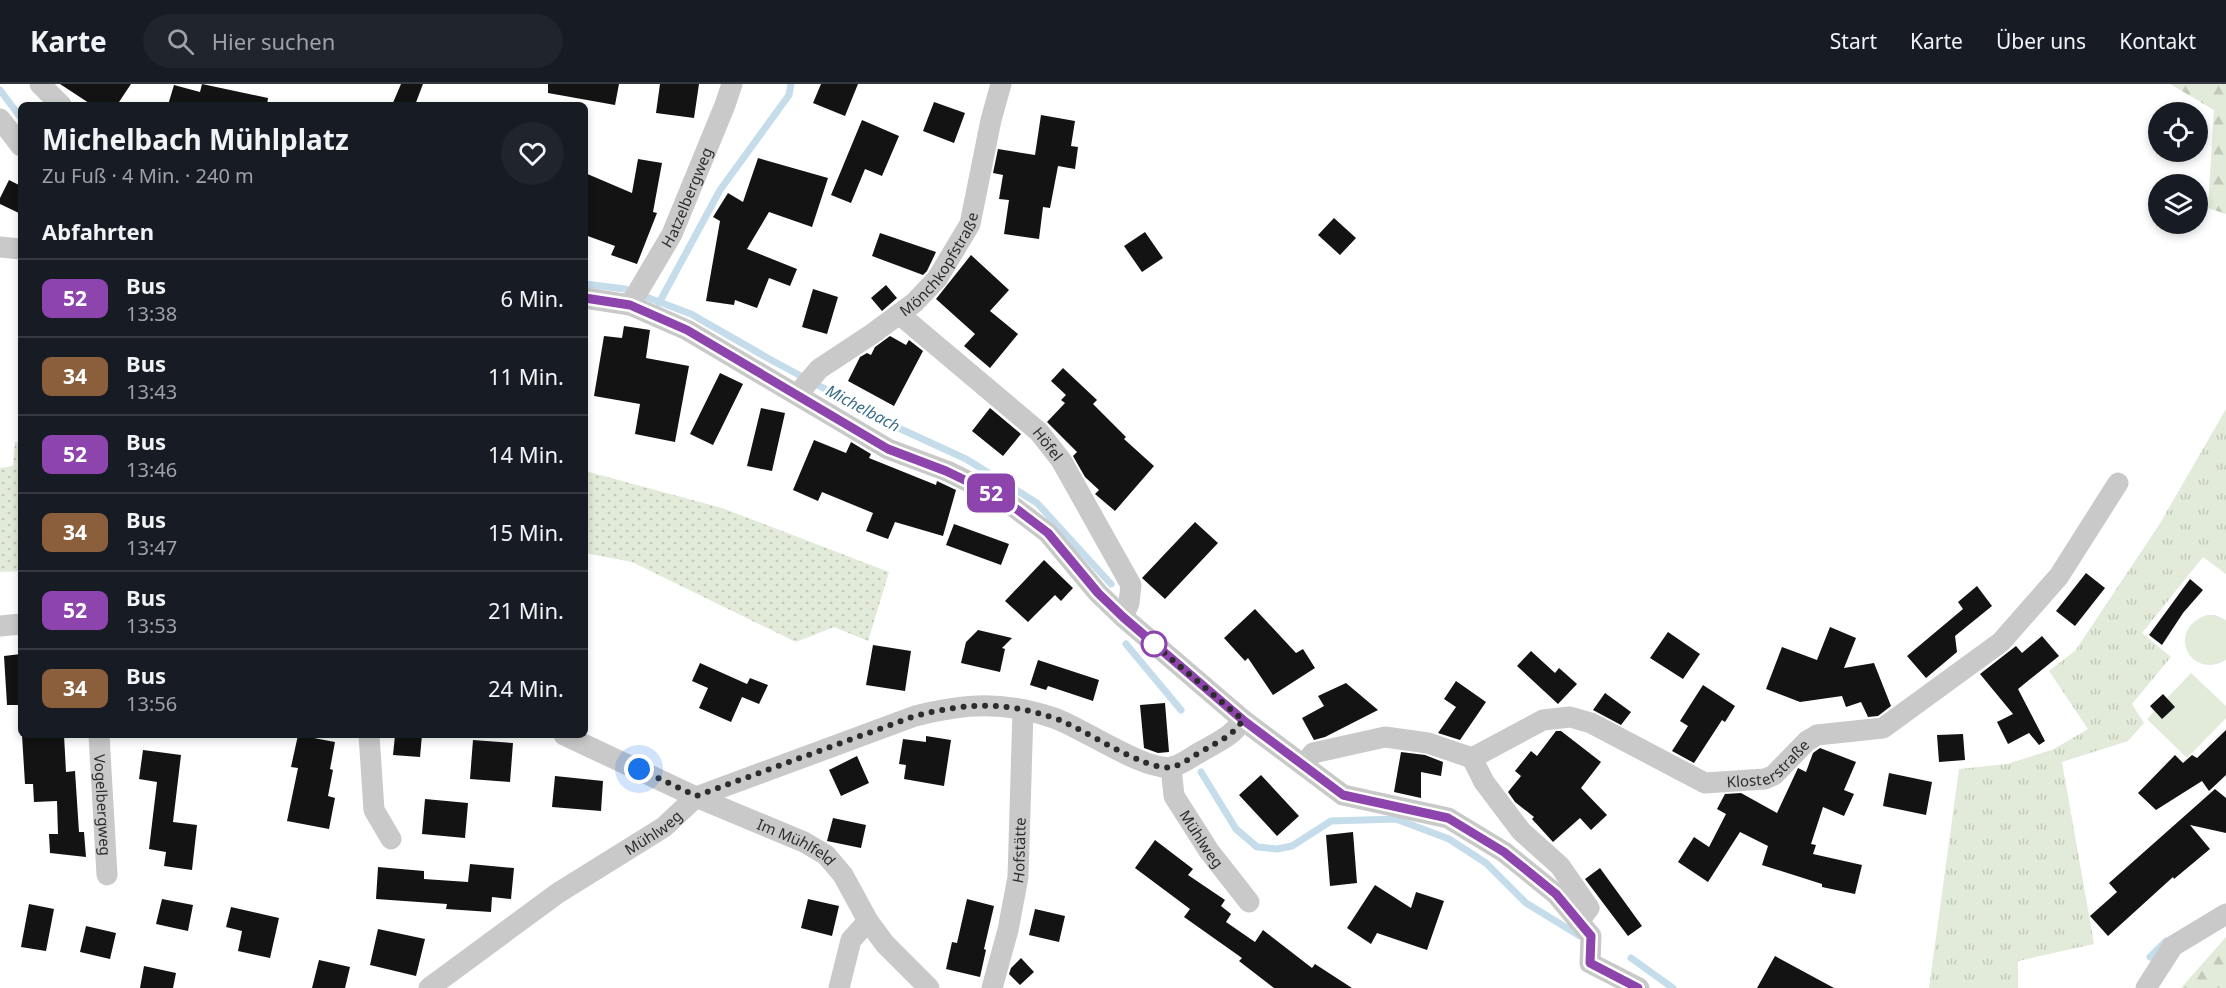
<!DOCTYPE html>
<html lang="de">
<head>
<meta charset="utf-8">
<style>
  :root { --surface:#171b24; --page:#20242c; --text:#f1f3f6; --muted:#9ea1a6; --line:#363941 }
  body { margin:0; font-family:"Noto Sans",sans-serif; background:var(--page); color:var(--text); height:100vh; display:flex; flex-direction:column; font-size:22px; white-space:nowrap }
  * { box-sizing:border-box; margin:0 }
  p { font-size:20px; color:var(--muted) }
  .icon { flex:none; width:33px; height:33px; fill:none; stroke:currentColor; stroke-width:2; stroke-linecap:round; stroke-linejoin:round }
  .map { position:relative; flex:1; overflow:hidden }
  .details { position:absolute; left:18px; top:18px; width:570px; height:636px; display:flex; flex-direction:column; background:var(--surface); border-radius:9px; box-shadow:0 3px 9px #0003 }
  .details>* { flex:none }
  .badge { padding:0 12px; border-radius:9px; font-size:21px; line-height:39px }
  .buttons { position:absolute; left:2148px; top:18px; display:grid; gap:12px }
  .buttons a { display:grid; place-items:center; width:60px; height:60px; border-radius:50%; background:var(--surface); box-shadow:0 3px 9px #0003; font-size:30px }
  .you { position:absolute; width:30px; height:30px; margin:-15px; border:4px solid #fff; border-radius:50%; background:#1a73e8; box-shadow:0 0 0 9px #1a73e833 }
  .map>.badge { position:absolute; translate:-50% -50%; box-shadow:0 0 0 3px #fff }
  h2 { padding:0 24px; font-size:22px; line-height:54px }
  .round { display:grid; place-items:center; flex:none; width:63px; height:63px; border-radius:32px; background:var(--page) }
  .headline { display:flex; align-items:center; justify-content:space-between; height:102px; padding:0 24px }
  h1 { font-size:28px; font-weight:700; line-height:45px }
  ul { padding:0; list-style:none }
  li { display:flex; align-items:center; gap:18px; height:78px; padding:0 24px; border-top:2px solid var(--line) }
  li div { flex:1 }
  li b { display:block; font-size:22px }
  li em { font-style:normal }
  li .badge { min-width:66px; font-weight:700; text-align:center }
  header { display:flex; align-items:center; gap:36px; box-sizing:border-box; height:84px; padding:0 30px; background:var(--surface); border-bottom:2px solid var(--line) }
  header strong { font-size:28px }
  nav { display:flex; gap:33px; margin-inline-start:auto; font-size:21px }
  .search { width:420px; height:54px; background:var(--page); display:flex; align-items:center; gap:15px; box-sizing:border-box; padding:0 21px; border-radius:33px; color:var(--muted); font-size:22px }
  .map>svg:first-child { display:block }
  .grass { fill:url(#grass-tufts) }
  .forest { fill:url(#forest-firs) }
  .park { fill:url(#park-dots) }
  .pitch { fill:#e2ead9 }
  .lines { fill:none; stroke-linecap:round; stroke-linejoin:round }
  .stream { stroke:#c5dceb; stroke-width:7 }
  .building { fill:#131313 }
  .minor { stroke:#c9c9c9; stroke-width:21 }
  .line-casing { stroke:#fff; stroke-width:14 }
  .line { stroke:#8e44ad; stroke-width:9 }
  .walk { stroke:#2c2c2c; stroke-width:6; stroke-dasharray:0 10.8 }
  .stop-dot { fill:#fff; stroke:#8e44ad; stroke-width:3 }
  .labels { text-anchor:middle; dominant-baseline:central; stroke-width:6; stroke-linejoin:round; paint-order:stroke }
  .street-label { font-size:15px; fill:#2c2c2c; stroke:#fff }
  .water-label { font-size:16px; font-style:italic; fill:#3a6e8e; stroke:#fff }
</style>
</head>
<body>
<header>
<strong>Karte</strong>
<div class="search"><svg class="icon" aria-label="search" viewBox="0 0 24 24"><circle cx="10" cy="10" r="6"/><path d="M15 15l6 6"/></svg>Hier suchen</div>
<nav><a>Start</a><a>Karte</a><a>Über uns</a><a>Kontakt</a></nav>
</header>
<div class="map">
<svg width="2226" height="904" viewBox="0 0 2226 904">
  <defs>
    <pattern id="grass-tufts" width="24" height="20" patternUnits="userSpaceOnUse" patternTransform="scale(1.5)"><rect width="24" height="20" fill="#e2ead9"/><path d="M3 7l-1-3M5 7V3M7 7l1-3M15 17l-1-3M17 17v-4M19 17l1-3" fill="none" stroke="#c2c9ba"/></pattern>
    <pattern id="forest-firs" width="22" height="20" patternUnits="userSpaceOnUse" patternTransform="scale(1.5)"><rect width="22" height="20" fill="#e2ead9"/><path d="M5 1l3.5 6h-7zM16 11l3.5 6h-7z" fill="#c2c9ba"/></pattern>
    <pattern id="park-dots" width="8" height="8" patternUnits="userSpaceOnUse" patternTransform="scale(1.5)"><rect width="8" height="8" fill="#e2ead9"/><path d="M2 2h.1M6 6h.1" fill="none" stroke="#c2c9ba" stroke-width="1.8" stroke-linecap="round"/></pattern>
  </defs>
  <rect width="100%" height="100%" fill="#fff"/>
  <!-- grass -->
  <path class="grass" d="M2226,325V490L2203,473L2142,549L2171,573L2132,620L2144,639L2128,657L2062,678L2094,860L2018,877V904H1929L1959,685L2007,680L2054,665L2088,645L2049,587L2075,567L2159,441Z"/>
  <!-- forest -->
  <path class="forest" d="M2170,0H2226V130L2208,124L2214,26Z
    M2226,853V904H2181Z"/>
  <!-- park -->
  <path class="park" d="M15,358L21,359V487L0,488V384L13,382Z
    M585,387L722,424L889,488L868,557L834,543L796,558L632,478L585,469Z"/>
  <!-- pitch -->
  <path class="pitch" d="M2207,531H2215L2226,536V576C2190,597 2165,545 2207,531Z
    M2191,589L2226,622V634L2187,674L2147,635Z"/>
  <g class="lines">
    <!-- stream -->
    <path class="stream" d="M0,6L21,34
      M585,200L625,205L691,230L773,277L892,341L966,375L1037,419L1111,500
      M659,219L720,106L789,11L791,0
      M1126,560L1181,626
      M1201,688L1236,745L1257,763L1277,765L1292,762L1331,737L1396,735L1449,755L1486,779L1526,819L1580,852
      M2150,873L2166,857
      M1631,874L1673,904"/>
  </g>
  <!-- building -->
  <path class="building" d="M60,0H131L117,21H92Z
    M202,0L268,14L267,21H168L174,1L200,8Z
    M401,0H423L415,21H392Z
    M548,0H619L615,21L548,9Z
    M660,0H699L694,34L656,29Z
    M821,0H858L845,32L813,19Z
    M934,18L965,29L954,59L923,47Z
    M1041,31L1075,37L1071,62L1078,63L1075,85L1058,82L1050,124L1043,123L1039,155L1004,150L1009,116L999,115L1003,91L993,89L998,65L1035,71Z
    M862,36L899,52L882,92L865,85L851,119L831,111Z
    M758,74L828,94L812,143L769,128L747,165L797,185L790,202L769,194L757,224L735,216L734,221L706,217L720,137L713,133L728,109L743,118Z
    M638,75L662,79L653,128L657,129L637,180L611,171L615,162L585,151V89L632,109Z
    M9,96L21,102V130L0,120V114Z
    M1334,134L1356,154L1340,171L1318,151Z
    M1145,148L1163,174L1142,188L1124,162Z
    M880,149L936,168L927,187L923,191L872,172Z
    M971,171L1009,206L990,227L1018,250L990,284L964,262L975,250L936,215Z
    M886,201L897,214L882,227L871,214Z
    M813,205L838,213L827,250L802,243Z
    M624,242L650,246L646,274L689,282L675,358L635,350L640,320L594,312L604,252L622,254Z
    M890,252L906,261L909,256L923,267L894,322L848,297L860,273L867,269L871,271L875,263Z
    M1063,284L1097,316L1093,320L1126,353L1124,355L1154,382L1115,427L1095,410L1099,406L1085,393L1073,372L1077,368L1047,338L1065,319L1061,316L1066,311L1051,297Z
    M720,289L743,300L713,361L690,350Z
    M761,324L785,329L772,387L747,382Z
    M990,324L1021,350L1003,372L972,347Z
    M814,356L846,369L851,358L871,370L869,374L936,401L937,397L956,406L943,452L895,438L888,455L866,447L873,429L822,408L818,417L793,406Z
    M1195,438L1218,459L1165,515L1142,494Z
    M954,440L1009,460L1001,481L946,461Z
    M1044,476L1073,504L1061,517L1055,511L1028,538L1005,517Z
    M2086,489L2105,504L2075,542L2056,527Z
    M2190,495L2203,506L2183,529L2162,561L2149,551Z
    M1977,502L1992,522L1955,552L1957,568L1926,594L1907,572L1963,525L1958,518Z
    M1255,525L1296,569L1303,565L1315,584L1273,611L1248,574L1245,577L1224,554Z
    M1830,543L1856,554L1844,584L1874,579L1891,622L1878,632L1868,633L1861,618L1846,623L1842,612L1800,618L1766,605L1782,563L1817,576Z
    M978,546L1012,554L1002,564L1005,565L1000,588L961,579L966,558Z
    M1668,548L1700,570L1683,595L1650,574Z
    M2042,552L2059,572L2018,605L2045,657L2039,661L2029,649L2008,660L1997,638L2013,630L1980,590L2016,562L2022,569Z
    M873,561L911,567L905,607L866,601Z
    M1531,567L1555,589L1559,584L1577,600L1558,620L1517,582Z
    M21,570V621H7L4,572Z
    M1038,576L1099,596L1093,617L1048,602L1046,606L1030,601Z
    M700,579L747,600L750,594L768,601L759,620L742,613L731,638L699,624L708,604L692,597Z
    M1456,597L1486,618L1460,656L1438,649L1456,623L1444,615Z
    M1346,599L1378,626L1325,653L1314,656L1302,634L1324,622L1318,612Z
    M1703,601L1735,622L1725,638L1722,636L1694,679L1672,667L1688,642L1680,637Z
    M1605,609L1631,628L1621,641L1593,626Z
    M2163,610L2175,623L2162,635L2150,622Z
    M1165,619L1169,668L1158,669L1144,664L1140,621Z
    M2226,646V691L2209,707L2202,697L2156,726L2138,709L2175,671L2183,679L2192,671L2197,674Z
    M1556,647H1561L1601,678L1581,704L1607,731L1591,746L1580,734L1553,758L1532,735L1534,733L1515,718L1508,708L1521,692L1515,687L1531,667L1537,672Z
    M1963,650L1965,676L1939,678L1937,651Z
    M22,651H64L66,688L75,687L79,748H84L86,773L50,769L49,750H58L57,717L34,718L33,700H25Z
    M298,651L335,658L330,685L333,686L328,712L335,714L329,745L287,737L298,684L291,683Z
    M395,651H422L420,673L393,671Z
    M926,652L951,656L944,702L904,695L906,681L899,680L903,655L926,658Z
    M473,656L513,659L510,698L470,695Z
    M1820,664L1856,678L1844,706L1854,710L1844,732L1823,723L1811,760L1816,761L1813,770L1862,781L1855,810L1822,803V800L1762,781L1768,762L1740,748L1708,798L1678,778L1694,753L1709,763L1726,730L1717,725L1725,710L1741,709L1777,729L1798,684L1806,688L1813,669Z
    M143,666L181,671L173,738L197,741L192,786L164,782L166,768L149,765L157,698L139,695Z
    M1401,668L1425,671L1443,678L1441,692L1421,688V714L1394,708Z
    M857,672L869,699L841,712L829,686Z
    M1889,689L1932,698L1926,731L1883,722Z
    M1261,691L1299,732L1277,752L1239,711Z
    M555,692L603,697L601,727L552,723Z
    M2215,705L2226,714V749L2190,741L2210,765L2174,795L2173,793L2108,852L2090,832L2117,808L2109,799Z
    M425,715L468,719L465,754L422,750Z
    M833,734L866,741L861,764L827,757Z
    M1353,748L1357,799L1330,802L1326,751Z
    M1155,756L1193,785L1188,791L1225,816L1221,822L1231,830L1226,838L1255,858L1263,846L1312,884L1315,880L1352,904H1274L1239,877L1242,874L1184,833L1190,825L1135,784Z
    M470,780L514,784L511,815L492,813L491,828L446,825L447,820L376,815L378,783L424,787V795L468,798Z
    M1600,784L1642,842L1628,852L1585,795Z
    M1375,801L1411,824L1416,808L1444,817L1427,866L1377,849L1371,860L1347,844Z
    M162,815L193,821L188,847L156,840Z
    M808,815L839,822L832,852L801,844Z
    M967,815L994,822L984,865L986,866L980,893L946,885L952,858L957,859Z
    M29,820L54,825L46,867L21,863Z
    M231,823L279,834L270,874L238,867L242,847L226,843Z
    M1035,825L1065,832L1059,858L1029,851Z
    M86,842L116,849L110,875L80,868Z
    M378,845L425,855L416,892L370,881Z
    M1775,872L1834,904H1757Z
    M1021,874L1034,888L1020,901L1009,890L1011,884Z
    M319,876L350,883L345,904H312Z
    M144,882L176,889L173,904H140Z"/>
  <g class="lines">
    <!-- minor -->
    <g class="minor">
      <path d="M40,0L61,21"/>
      <path d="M0,35L21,62"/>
      <path d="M0,163L21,165"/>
      <path d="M585,214L630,221L687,246L888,365L947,387L1002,414L1048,449L1098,509L1123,533L1243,636L1343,711L1448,734L1504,768L1556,810L1591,852L1590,879L1639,904"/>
      <path id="s1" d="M630,221L672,150L725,21L732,0"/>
      <path id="s2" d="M899,230L1039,348L1061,376L1131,501L1129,519L1123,533"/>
      <path id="s3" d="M798,310L819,285L872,250L914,219L937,195L970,140L991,36L1001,0"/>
      <path d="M0,542L21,540"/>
      <path id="s4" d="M99,651L107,791"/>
      <path d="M369,651L374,726L391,755"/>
      <path id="s5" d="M564,651L696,713L804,758L826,771L843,791L868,837"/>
      <path d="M1472,674L1484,698L1521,747L1560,782L1589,824L1579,837"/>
      <path id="s6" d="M1304,681L1313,669L1385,653L1428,659L1472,674L1543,636L1570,633L1591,639L1705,699L1765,695L1774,691L1807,657L1817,651L1883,644L2001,558L2059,492L2118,399"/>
      <path id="s7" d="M1171,683L1174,712L1209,767L1249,818"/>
      <path id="s8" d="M429,904L558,809L664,743L696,713L915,632C966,619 1004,617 1054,634C1081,643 1145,688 1172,683C1182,681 1194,671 1204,666C1221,656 1232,652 1243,636"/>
      <path d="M839,904L851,856L868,837L885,860L929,904"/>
      <path id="s9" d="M992,904L1008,846L1018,793L1023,626"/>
      <path d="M2146,904L2173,862L2226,830"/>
    </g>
  </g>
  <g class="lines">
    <defs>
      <path id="line" d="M585,214L630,221L687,246L888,365L946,387L1002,414L1048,449L1098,509L1123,533L1243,636L1343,711L1448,734L1504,768L1556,810L1591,852L1590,879L1638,904"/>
    </defs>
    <!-- line casing -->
    <use href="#line" class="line-casing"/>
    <!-- line -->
    <use href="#line" class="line"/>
    <!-- walk -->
    <path class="walk" d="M639,685L696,712L915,632C966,619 1004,617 1054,634C1082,643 1145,688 1172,683C1182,681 1194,671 1204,666C1221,656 1232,652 1243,636L1154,560"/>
  </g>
  <!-- markers -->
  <circle class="stop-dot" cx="1154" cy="560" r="12"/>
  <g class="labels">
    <!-- street labels -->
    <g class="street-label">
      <text stroke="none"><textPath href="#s1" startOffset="122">Hatzelbergweg</textPath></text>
      <text stroke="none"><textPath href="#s3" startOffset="195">Mönchkopfstraße</textPath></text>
      <text stroke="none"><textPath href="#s2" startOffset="198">Höfel</textPath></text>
      <text stroke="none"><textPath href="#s6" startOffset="506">Klosterstraße</textPath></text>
      <text stroke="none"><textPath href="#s4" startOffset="70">Vogelbergweg</textPath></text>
      <text stroke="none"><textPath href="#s8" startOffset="273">Mühlweg</textPath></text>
      <text stroke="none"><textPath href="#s7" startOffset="80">Mühlweg</textPath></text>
      <text stroke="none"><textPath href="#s5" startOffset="256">Im Mühlfeld</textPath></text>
      <text stroke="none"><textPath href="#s9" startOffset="141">Hofstätte</textPath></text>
    </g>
    <!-- water labels -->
    <g class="water-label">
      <text transform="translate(863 324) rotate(28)">Michelbach</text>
    </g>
  </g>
</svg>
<div class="buttons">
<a><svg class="icon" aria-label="locate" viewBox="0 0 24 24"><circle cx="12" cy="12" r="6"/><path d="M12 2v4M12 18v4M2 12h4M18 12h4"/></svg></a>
<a><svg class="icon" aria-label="layers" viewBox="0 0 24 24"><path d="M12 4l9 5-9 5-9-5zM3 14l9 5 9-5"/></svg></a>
</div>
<div class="you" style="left:639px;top:685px"></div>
<b class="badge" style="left:991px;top:409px;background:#8e44ad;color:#fff">52</b>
<section class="details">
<div class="headline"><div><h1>Michelbach Mühlplatz</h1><p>Zu Fuß · 4 Min. · 240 m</p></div><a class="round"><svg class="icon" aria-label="heart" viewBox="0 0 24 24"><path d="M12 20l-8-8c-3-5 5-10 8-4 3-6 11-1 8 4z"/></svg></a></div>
<h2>Abfahrten</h2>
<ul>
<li><span class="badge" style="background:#8e44ad;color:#fff">52</span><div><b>Bus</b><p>13:38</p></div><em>6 Min.</em></li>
<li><span class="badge" style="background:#8b5e3c;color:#fff">34</span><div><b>Bus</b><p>13:43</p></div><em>11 Min.</em></li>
<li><span class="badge" style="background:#8e44ad;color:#fff">52</span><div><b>Bus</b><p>13:46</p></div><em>14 Min.</em></li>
<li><span class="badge" style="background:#8b5e3c;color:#fff">34</span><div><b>Bus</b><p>13:47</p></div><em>15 Min.</em></li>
<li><span class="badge" style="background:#8e44ad;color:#fff">52</span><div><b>Bus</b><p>13:53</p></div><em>21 Min.</em></li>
<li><span class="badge" style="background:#8b5e3c;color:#fff">34</span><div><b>Bus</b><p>13:56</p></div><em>24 Min.</em></li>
</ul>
</section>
</div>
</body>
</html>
